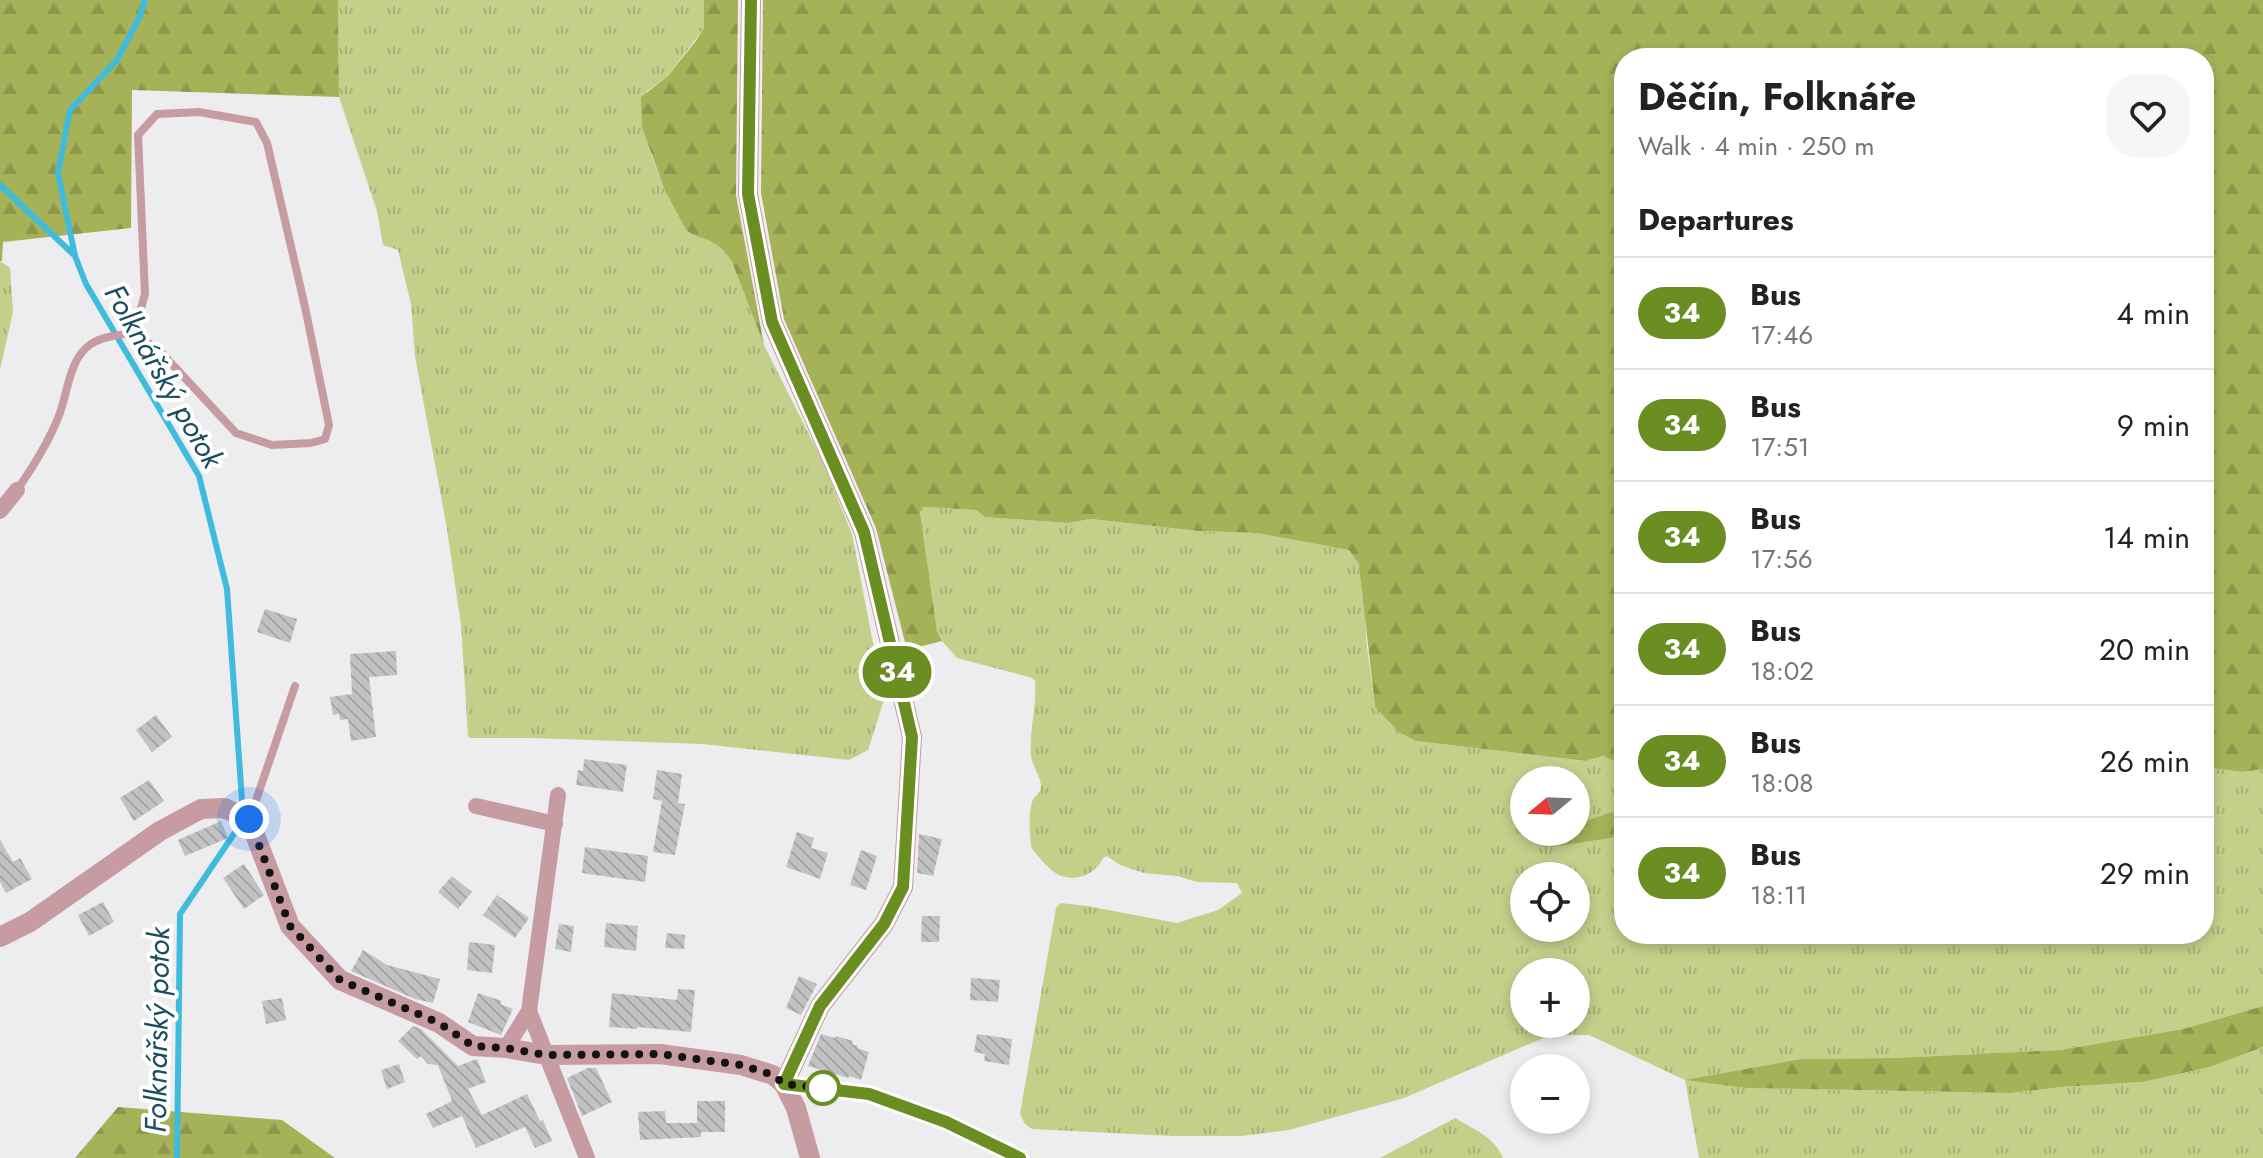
<!DOCTYPE html>
<html lang="en">
<head>
<meta charset="utf-8">
<style>
  :root { --surface:#fff; --page:#f6f6f6; --text:#222; --muted:#767676; --line:#e0e0e0 }
  body { margin:0; font-family:Jost,sans-serif; background:var(--page); color:var(--text); height:100vh; display:flex; flex-direction:column; font-size:30px; white-space:nowrap }
  * { box-sizing:border-box; margin:0 }
  p { font-size:26px; color:var(--muted) }
  .icon { flex:none; width:44px; height:44px; fill:none; stroke:currentColor; stroke-width:2; stroke-linecap:round; stroke-linejoin:round }
  .map { position:relative; flex:1; overflow:hidden }
  .panel { position:absolute; left:1614px; top:48px; width:600px; height:896px; display:flex; flex-direction:column; background:var(--surface); border-radius:32px; box-shadow:0 4px 12px #0003 }
  .panel>* { flex:none }
  .badge { padding:0 16px; border-radius:26px; font-size:28px; line-height:52px }
  .needle { width:52px; rotate:251deg }
  .fabs { position:absolute; left:1510px; top:766px; display:grid; gap:16px }
  .fabs a { display:grid; place-items:center; width:80px; height:80px; border-radius:50%; background:var(--surface); box-shadow:0 4px 12px #0003; font-size:40px }
  .you { position:absolute; width:40px; height:40px; margin:-20px; border:6px solid #fff; border-radius:50%; background:#1a73e8; box-shadow:0 0 0 12px #1a73e833 }
  .map>.badge { position:absolute; translate:-50% -50%; box-shadow:0 0 0 4px #fff }
  h2 { padding:0 24px; font-size:30px; line-height:72px }
  .round { display:grid; place-items:center; flex:none; width:84px; height:84px; border-radius:32px; background:var(--page) }
  .headline { display:flex; align-items:center; justify-content:space-between; height:136px; padding:0 24px }
  h1 { font-size:38px; font-weight:700; line-height:60px }
  ul { padding:0; list-style:none }
  li { display:flex; align-items:center; gap:24px; height:112px; padding:0 24px; border-top:2px solid var(--line) }
  li div { flex:1 }
  li b { display:block; font-size:30px }
  li em { font-style:normal }
  li .badge { min-width:88px; font-weight:700; text-align:center }
  .map>svg:first-child { display:block }
  .grass { fill:url(#grass-tufts); fill-rule:evenodd }
  .forest { fill:url(#forest-firs) }
  .lines { fill:none; stroke-linecap:round; stroke-linejoin:round }
  .stream { stroke:#3fbbdc; stroke-width:6 }
  .building { fill:url(#building-back-hatch) }
  .service { stroke:#c69ba2; stroke-width:8 }
  .minor { stroke:#c69ba2; stroke-width:16 }
  .tertiary { stroke:#c69ba2; stroke-width:20 }
  .line-casing { stroke:#fff; stroke-width:18 }
  .line { stroke:#6b8e23; stroke-width:12 }
  .walk { stroke:#131313; stroke-width:8; stroke-dasharray:0 14.4 }
  .stop-dot { fill:#fff; stroke:#6b8e23; stroke-width:4 }
  .labels { text-anchor:middle; dominant-baseline:central; stroke-width:8; stroke-linejoin:round; paint-order:stroke }
  .water-label { font-size:30px; font-style:italic; fill:#1b4e5d; stroke:#fff }
</style>
</head>
<body>
<div class="map">
<svg width="2263" height="1158" viewBox="0 0 2263 1158">
  <defs>
    <pattern id="grass-tufts" width="24" height="20" patternUnits="userSpaceOnUse" patternTransform="scale(2)"><rect width="24" height="20" fill="#c4cf8a"/><path d="M3 7l-1-3M5 7V3M7 7l1-3M15 17l-1-3M17 17v-4M19 17l1-3" fill="none" stroke="#a8b176"/></pattern>
    <pattern id="forest-firs" width="22" height="20" patternUnits="userSpaceOnUse" patternTransform="scale(2)"><rect width="22" height="20" fill="#a5b258"/><path d="M5 1l3.5 6h-7zM16 11l3.5 6h-7z" fill="#8d984c"/></pattern>
    <pattern id="building-back-hatch" width="6" height="6" patternUnits="userSpaceOnUse" patternTransform="scale(2)"><rect width="6" height="6" fill="#c2c2c4"/><path d="M-1 5l2 2M0 0l6 6M5-1l2 2" fill="none" stroke="#a6a6a8"/></pattern>
  </defs>
  <rect width="100%" height="100%" fill="#ededef"/>
  <!-- grass -->
  <path class="grass" d="M338,0H704V28L668,76L646,92L651,154L665,191L686,230C694,237 702,237 712,242C720,246 727,254 732,262L764,345L823,462L852,534L884,700L868,750L849,760L702,744L533,738H470L468,736L461,625L447,529L415,356L411,304L398,250L383,245L377,211L339,97Z
    M0,261L10,268L13,312L0,370Z
    M924,507L976,510L985,517L1068,523L1091,519L1198,531L1257,533L1349,550L1360,564L1362,573L1367,647L1375,707L1416,741L1584,761L1603,756L1624,766V808L1576,824V780H1524V832H1552L1542,844L1552,847L1617,836L1624,843V934H2204V767L2243,772L2263,769V1006L2183,1029L2060,1050L1894,1058L1800,1059L1688,1080L1746,1088L2011,1093L2062,1087L2143,1082L2210,1067L2263,1047V1158H1699L1685,1080L1589,1035H1550L1404,1098L1289,1130L1242,1136H1172L1032,1129L1025,1124L1020,1114L1056,908L1061,903L1087,906L1177,923L1218,910L1242,893L1237,883L1197,882L1177,876L1144,873L1120,865L1107,856L1103,858C1096,875 1074,883 1057,874C1048,869 1040,858 1033,850L1031,846C1030,832 1028,816 1032,802C1034,795 1041,794 1041,786C1041,777 1032,766 1031,756C1029,730 1037,706 1035,680L1029,677L957,658L942,641L937,631L920,512ZM1524,876H1576V928H1524ZM1524,972H1576V1024H1524Z
    M1455,1118C1473,1129 1495,1137 1503,1158H1380Z"/>
  <!-- forest -->
  <path class="forest" d="M0,0H338L339,97L132,90L131,228L3,242L2,261H0Z
    M704,0H738L736,195L764,345L732,262C727,254 720,246 712,242C702,237 694,237 686,230L665,191L642,127L641,97L668,76L695,42L704,28Z
    M763,0H2263V769L2243,772L2204,767V58H1624V766L1603,756L1585,761L1416,741L1399,732L1375,707L1359,564L1349,550L1257,533L1198,531L1091,519L1068,523L985,517L976,510L924,507L920,512L937,631L942,641L907,650L876,528L784,319L761,193Z
    M1624,808V843L1617,837L1552,847L1541,844L1550,833L1576,832V824Z
    M2263,1006V1047L2210,1067L2143,1082L2062,1087L2011,1093L1746,1088L1685,1080L1800,1059L1894,1058L2060,1050L2183,1029Z
    M118,1107L282,1120L335,1158H75Z"/>
  <g class="lines">
    <!-- stream -->
    <path class="stream" d="M145,0L140,16L117,60L70,110L58,173L75,256L86,284L199,476L227,589L242,800
      M0,185L73,254
      M177,1158L180,914L240,825"/>
  </g>
  <!-- building -->
  <path class="building" d="M265,609L297,619L290,643L257,632Z
    M396,651L397,675L369,677L376,737L351,741L348,719L340,720L339,714L333,715L330,697L352,694L350,654Z
    M156,715L172,737L152,752L136,730Z
    M584,759L627,765L623,792L576,785L578,770L583,771Z
    M657,770L682,774L678,803L685,804L675,855L653,852L662,801L653,799Z
    M149,780L164,801L134,821L120,798Z
    M221,821L228,838L185,856L178,840Z
    M797,832L814,838L811,848L828,853L820,879L786,867Z
    M919,834L942,839L933,876L917,873Z
    M0,840L13,862L20,858L32,879L6,893L0,882Z
    M585,847L648,856L645,882L582,873Z
    M861,850L877,856L866,890L850,885Z
    M244,864L264,895L244,909L223,878Z
    M452,876L472,892L458,909L438,892Z
    M497,895L529,918L515,938L483,915Z
    M103,902L114,922L89,936L78,915Z
    M922,916H940L939,942H921Z
    M606,923L638,926L636,951L604,947Z
    M559,924L574,926L571,952L555,949Z
    M667,933L685,935L684,949L665,948Z
    M469,942L495,945L492,973L467,970Z
    M363,950L387,965L440,979L433,1003L415,999L351,971Z
    M799,976L817,984L801,1015L786,1008Z
    M971,978L1000,980L998,1002L970,1000Z
    M678,989L695,990L691,1032L637,1027V1029L609,1027L612,993L677,1000Z
    M478,993L502,1001L500,1004L513,1009L501,1035L468,1022Z
    M282,998L286,1020L266,1024L262,1001Z
    M413,1026L421,1029L458,1066L477,1059L486,1082L468,1089L482,1115L527,1094L540,1121L543,1120L552,1141L535,1148L525,1127L476,1148L462,1116L433,1128L426,1114L452,1101L438,1065L428,1064L421,1056L417,1059L398,1041Z
    M821,1034L835,1038L836,1036L853,1041L852,1044L858,1046L857,1048L869,1052L861,1080L849,1076L848,1078L808,1066Z
    M977,1034L1012,1039L1009,1065L984,1061L985,1054L974,1052Z
    M399,1064L405,1082L387,1089L381,1070Z
    M588,1068H596L612,1102L582,1116L567,1078Z
    M697,1101H725V1132H701V1137L640,1140L638,1112L665,1111L666,1123H697Z"/>
  <g class="lines">
    <!-- service -->
    <path class="service" d="M17,490C33,467 48,443 58,418C68,395 68,359 91,344C103,336 120,335 134,333L159,350L236,433L272,445L311,443L325,439L329,425L305,307L267,143L256,122L199,112L157,114L138,135L145,294L134,333
      M250,818L295,686
      M785,1084L869,1094L946,1122L1020,1158"/>
    <!-- minor -->
    <path class="minor" d="M0,511L17,490
      M558,795L529,1011L587,1158
      M476,806L555,824
      M506,1048L529,1011"/>
    <!-- tertiary -->
    <path class="tertiary" d="M751,0L748,194L772,322L864,532L912,737L903,887L884,924L820,1006L784,1084
      M0,937L30,922L160,831L201,809L224,808L249,819L290,926L340,980L439,1023L473,1046L506,1048L546,1055L660,1054L741,1065L773,1075L784,1084L796,1108L810,1158"/>
  </g>
  <g class="lines">
    <defs>
      <path id="line" d="M751,0L748,194L772,322L864,532L912,737L903,887L884,924L820,1006L784,1084L869,1094L946,1122L1020,1158"/>
    </defs>
    <!-- line casing -->
    <use href="#line" class="line-casing"/>
    <!-- line -->
    <use href="#line" class="line"/>
    <!-- walk -->
    <path class="walk" d="M249,819L290,926L340,980L439,1023L473,1046L506,1048L546,1055L660,1054L741,1065L773,1075L784,1084L823,1088"/>
  </g>
  <!-- markers -->
  <circle class="stop-dot" cx="823" cy="1088" r="16"/>
  <g class="labels">
    <!-- water labels -->
    <g class="water-label">
      <text transform="translate(164 376) rotate(60)">Folknářský potok</text>
      <text transform="translate(157 1030) rotate(-89)">Folknářský potok</text>
    </g>
  </g>
</svg>
<div class="fabs">
<a><svg class="needle" viewBox="-14 -14 28 28"><path d="M0-13l5 13h-10z" fill="#e53935"/><path d="M0 13l5-13h-10z" fill="#767676"/></svg></a>
<a><svg class="icon" aria-label="locate" viewBox="0 0 24 24"><circle cx="12" cy="12" r="6"/><path d="M12 2v4M12 18v4M2 12h4M18 12h4"/></svg></a>
<a>+</a>
<a>−</a>
</div>
<div class="you" style="left:249px;top:819px"></div>
<b class="badge" style="left:897px;top:672px;background:#6b8e23;color:#fff">34</b>
<section class="panel">
<div class="headline"><div><h1>Děčín, Folknáře</h1><p>Walk · 4 min · 250 m</p></div><a class="round"><svg class="icon" aria-label="heart" viewBox="0 0 24 24"><path d="M12 20l-8-8c-3-5 5-10 8-4 3-6 11-1 8 4z"/></svg></a></div>
<h2>Departures</h2>
<ul>
<li><span class="badge" style="background:#6b8e23;color:#fff">34</span><div><b>Bus</b><p>17:46</p></div><em>4 min</em></li>
<li><span class="badge" style="background:#6b8e23;color:#fff">34</span><div><b>Bus</b><p>17:51</p></div><em>9 min</em></li>
<li><span class="badge" style="background:#6b8e23;color:#fff">34</span><div><b>Bus</b><p>17:56</p></div><em>14 min</em></li>
<li><span class="badge" style="background:#6b8e23;color:#fff">34</span><div><b>Bus</b><p>18:02</p></div><em>20 min</em></li>
<li><span class="badge" style="background:#6b8e23;color:#fff">34</span><div><b>Bus</b><p>18:08</p></div><em>26 min</em></li>
<li><span class="badge" style="background:#6b8e23;color:#fff">34</span><div><b>Bus</b><p>18:11</p></div><em>29 min</em></li>
</ul>
</section>
</div>
</body>
</html>
